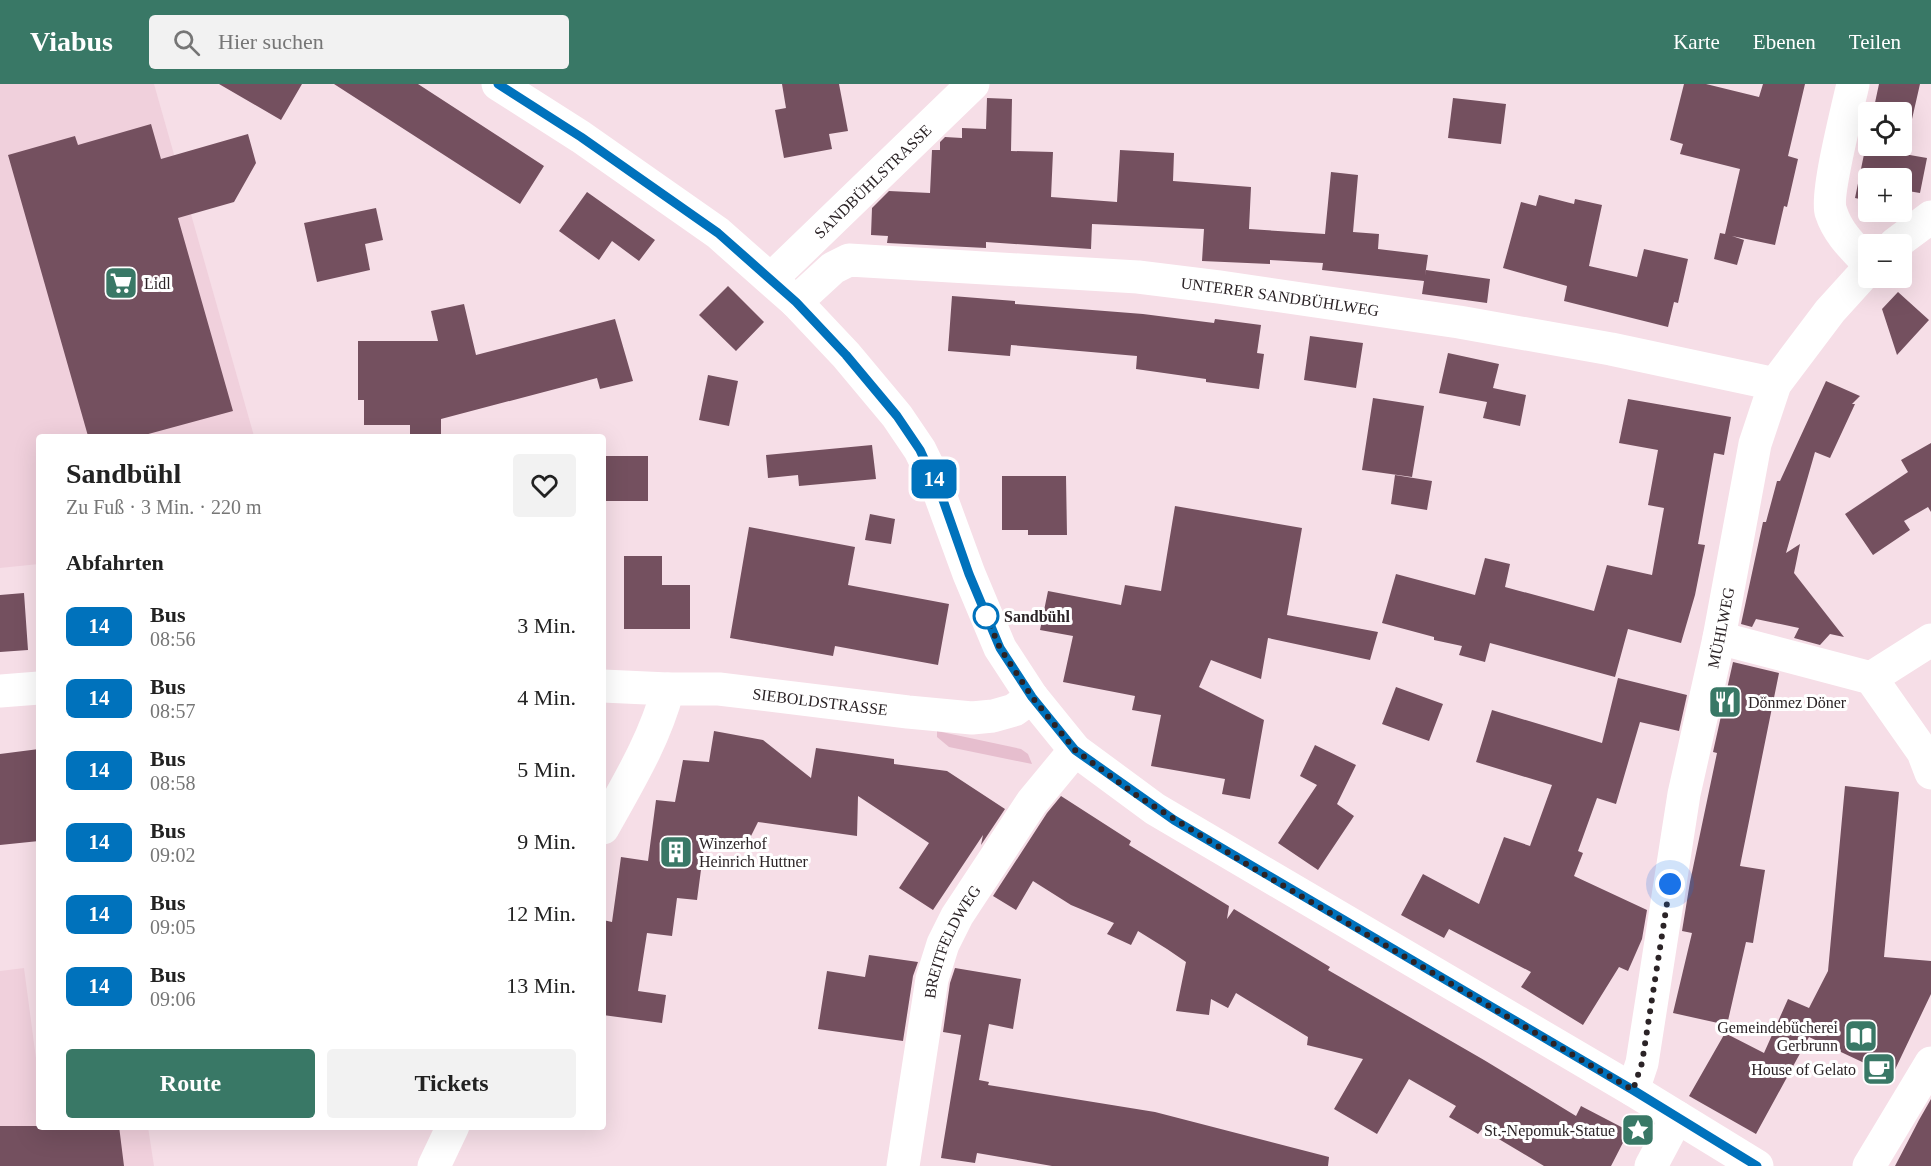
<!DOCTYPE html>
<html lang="de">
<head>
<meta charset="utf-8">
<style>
  :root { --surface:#fff; --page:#f2f2f2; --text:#222; --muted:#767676; --accent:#397866 }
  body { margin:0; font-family:"Times New Roman",serif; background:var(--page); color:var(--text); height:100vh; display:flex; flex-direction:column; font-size:22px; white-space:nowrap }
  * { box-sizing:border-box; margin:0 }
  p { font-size:20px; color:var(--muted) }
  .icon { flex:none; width:33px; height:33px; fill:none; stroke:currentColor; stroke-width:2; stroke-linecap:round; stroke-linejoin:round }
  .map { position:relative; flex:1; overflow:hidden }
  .drawer { position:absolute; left:36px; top:350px; width:570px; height:696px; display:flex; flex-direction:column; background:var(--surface); border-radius:6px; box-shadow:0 6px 24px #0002 }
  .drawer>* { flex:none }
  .badge { padding:0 12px; border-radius:9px; font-size:21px; line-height:39px }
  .controls { position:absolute; left:1858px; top:18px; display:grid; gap:12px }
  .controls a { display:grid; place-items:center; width:54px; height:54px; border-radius:6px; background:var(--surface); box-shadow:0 6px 24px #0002; font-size:30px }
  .you { position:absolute; width:30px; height:30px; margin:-15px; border:4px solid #fff; border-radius:50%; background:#1a73e8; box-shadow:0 0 0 9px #1a73e833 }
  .map>.badge { position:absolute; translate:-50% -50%; box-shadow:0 0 0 3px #fff }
  h2 { padding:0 30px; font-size:22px; line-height:54px }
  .round { display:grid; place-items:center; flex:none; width:63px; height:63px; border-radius:6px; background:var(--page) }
  .overview { display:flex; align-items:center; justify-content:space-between; height:102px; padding:0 30px }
  h1 { font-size:28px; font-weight:600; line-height:45px }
  .primary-button { display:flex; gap:12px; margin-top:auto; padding:12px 30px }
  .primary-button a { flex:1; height:69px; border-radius:6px; background:var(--accent); color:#fff; font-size:24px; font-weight:600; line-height:69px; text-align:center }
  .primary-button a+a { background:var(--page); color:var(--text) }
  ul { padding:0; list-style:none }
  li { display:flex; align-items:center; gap:18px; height:72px; padding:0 30px }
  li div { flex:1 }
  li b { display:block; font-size:22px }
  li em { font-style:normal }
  li .badge { min-width:66px; font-weight:700; text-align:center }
  header { display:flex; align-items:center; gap:36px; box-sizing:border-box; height:84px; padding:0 30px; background:var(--accent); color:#fff }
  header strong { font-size:28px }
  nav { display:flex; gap:33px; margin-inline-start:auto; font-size:21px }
  .search { width:420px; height:54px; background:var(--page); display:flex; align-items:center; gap:15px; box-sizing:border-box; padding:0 21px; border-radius:6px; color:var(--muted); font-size:22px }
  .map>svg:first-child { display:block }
  .built { fill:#f0d0dc }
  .green { fill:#e6bece }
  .building { fill:#74505f }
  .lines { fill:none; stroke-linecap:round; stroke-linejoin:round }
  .minor { stroke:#fff; stroke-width:33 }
  .line-casing { stroke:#fff; stroke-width:14 }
  .line { stroke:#0072bc; stroke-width:9 }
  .walk { stroke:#2b2326; stroke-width:6; stroke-dasharray:0 10.8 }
  .stop-dot { fill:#fff; stroke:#0072bc; stroke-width:3 }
  .labels { text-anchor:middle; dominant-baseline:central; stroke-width:6; stroke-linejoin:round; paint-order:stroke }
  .street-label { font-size:16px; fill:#2b2326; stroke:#fff }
  .poi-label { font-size:16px; fill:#2b2326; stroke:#fff; text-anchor:start }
  .stop-label { font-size:16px; font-weight:bold; fill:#2b2326; stroke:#fff; text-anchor:start }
</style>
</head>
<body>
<header>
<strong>Viabus</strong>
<div class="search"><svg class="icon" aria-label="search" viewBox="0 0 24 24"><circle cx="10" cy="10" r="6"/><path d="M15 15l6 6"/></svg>Hier suchen</div>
<nav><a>Karte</a><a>Ebenen</a><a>Teilen</a></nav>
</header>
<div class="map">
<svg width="1931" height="1082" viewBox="0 0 1931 1082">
  <rect width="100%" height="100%" fill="#f6dee7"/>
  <!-- built -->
  <path class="built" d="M0,0H154L254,352H39V480L0,484Z
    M24,884L39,997V1042L148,1043L154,1082H0V887Z"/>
  <!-- green -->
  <path class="green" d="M937,647L1021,665L1028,670L1032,680L949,663L937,653Z"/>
  <!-- building -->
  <path class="building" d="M219,0H302L281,36Z
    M334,0H418L544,82L520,120Z
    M782,0H839L848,47L829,50L832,65L784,74L775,26L786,24Z
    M1684,0H1706L1759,13L1763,0H1805L1788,72L1798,75L1787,123L1784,122L1775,161L1732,152L1744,156L1737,181L1714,175L1720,149L1725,150L1740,85L1680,70L1683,60L1670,56Z
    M1879,0H1920L1904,70L1927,74L1920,109L1902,106V94H1869V117L1855,114L1869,46V62H1902V28H1873Z
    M987,14L1012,15L1011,67L1053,68L1051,113L1117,118L1120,66L1174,69L1173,97L1251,103L1249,145L1325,150L1331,88L1358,91L1353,148L1379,150L1378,165L1428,171L1425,192L1426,186L1490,195L1487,219L1422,210L1424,197L1322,186L1323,179L1270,176V180L1202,177L1204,145L1092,140L1091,165L986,158V164L887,159L888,152L871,151L872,124L889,107L930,109L932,66H940V58L945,53L962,54V44L986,45Z
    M1453,14L1506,20L1501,60L1448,54Z
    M151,40L161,75L248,50L256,79L234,118L178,134L233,327L141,352H88L8,71L75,52L78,61Z
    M587,108L655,156L639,177L612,157L599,176L559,147Z
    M1539,111L1574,120L1575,115L1602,121L1589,182L1637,193L1644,165L1688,175L1678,219L1674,218L1668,243L1564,217L1567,202L1503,184L1521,118L1536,122Z
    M376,124L383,156L365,160L370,186L317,198L304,139Z
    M728,202L764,238L736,267L699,231Z
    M1898,208L1929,236L1897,271L1882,225Z
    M952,212L1015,217V220L1143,230L1214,239L1215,235L1261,241L1257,269L1264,270L1259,305L1206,298V295L1136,285L1137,272L1011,261L1010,272L948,267Z
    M464,220L476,271L615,235L633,297L600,305L597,294L441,335V352H410V341H364V316H358V257H438L431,227Z
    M1310,252L1363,259L1356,304L1304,296Z
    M1448,269L1499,280L1493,304L1526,311L1520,342L1483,334L1487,318L1439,309Z
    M708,291L738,297L729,342L699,336Z
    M1826,297L1860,312L1852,320H1855L1830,374L1815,368L1786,469L1800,460L1794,489L1844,553L1830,550L1820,561L1794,554L1799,544L1756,535L1752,543L1741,540L1763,438H1766L1777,397H1780Z
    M1373,314L1424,322L1412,393L1362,386Z
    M1628,315L1731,333L1724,371L1714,369L1698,460L1705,461L1695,511L1681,559L1628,545L1615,593L1490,559L1485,578L1459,571L1462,562L1434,556V553L1382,539L1396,490L1475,511L1485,474L1510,480L1505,503L1594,527L1607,481L1652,491L1664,424L1648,421L1658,366L1619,359Z
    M1931,359V428L1928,423L1904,437L1910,446L1873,471L1845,430L1908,388L1901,376Z
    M872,361L876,395L799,402L798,391L768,394L766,371Z
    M603,372H648V417H603Z
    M1395,391L1432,397L1427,426L1391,420Z
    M1002,392H1066L1067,451H1028V446H1002Z
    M1175,422L1302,444L1287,531L1378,548L1370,576L1268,554L1261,595L1211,576L1199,603L1264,636L1250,715L1222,710L1225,695L1151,682L1161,631L1132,626L1135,612L1063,598L1073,552L1040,546L1048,507L1121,521L1125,501L1161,507Z
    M870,430L895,435L891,460L865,456Z
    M749,443L855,463L848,501L949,520L938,581L835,562L833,572L730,554Z
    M624,472H662V501H690V545H624Z
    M24,509L28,566L0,568V511Z
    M1733,578L1779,589L1740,782L1765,786L1753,859L1746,858L1727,941L1673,929L1692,849L1682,847L1690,798L1717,669L1713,668Z
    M1618,594L1687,611L1679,647L1640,638L1616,720L1597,714L1578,767L1583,769L1574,792L1647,826L1642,855L1628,887L1619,883L1583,941L1521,903L1531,888L1449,845L1444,854L1401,831L1423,790L1479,820L1504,753L1530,762L1552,701L1476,678L1492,626L1602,659Z
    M1396,603L1443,620L1429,657L1382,640Z
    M714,647L763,656L811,694L816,664L894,675V680L947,687L1005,725L981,761L983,751L933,826L899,804L929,759L858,712L857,752L758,738L749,756L748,768L704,763L697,816L677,814L672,852L647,849L638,907L666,911L662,939L603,931V836L612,838L621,773L648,777L656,716L675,718L683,676L709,678Z
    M1315,661L1356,681L1337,720L1354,732L1318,786L1278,759L1317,701L1300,692Z
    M39,665V757L0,761V670Z
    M1845,702L1899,708L1884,873L1931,877V910L1892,992L1809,953L1756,1050L1689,1012L1725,949L1764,969L1788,915L1809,924L1828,887Z
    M1061,712L1131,757L1129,761L1229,822L1227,835L1234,825L1330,883L1328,886L1484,976L1576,1032L1581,1022L1629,1047L1611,1082H1544L1482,1045L1478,1050L1449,1033L1456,1022L1409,995L1377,1050L1334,1025L1363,975L1307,961L1308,953L1236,909L1228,924L1211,915L1209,931L1176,927L1186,878L1167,865L1138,847L1131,861L1107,850L1114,839L1071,821L1033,797L1016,826L993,812L1047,729Z
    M869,871L918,878L913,892L903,957L818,945L827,887L865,893Z
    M955,884L1021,895L1013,945L989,940L979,996L989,998L988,1001L1155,1028L1329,1073L1328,1082H1052L977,1069L975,1079L941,1074L961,951L943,948L950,899Z
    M1931,1015V1082H1895L1919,1036Z
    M0,1042H119L124,1082H0Z"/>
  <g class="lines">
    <!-- minor -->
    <g class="minor">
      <path d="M498,0L581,53L718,149L796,218L846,271L897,332L920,366L935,397L969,490L1000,564L1032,613L1075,666L1155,725L1633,1006L1757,1082"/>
      <path d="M1853,0C1848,22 1825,113 1831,128C1838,150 1854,164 1869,180"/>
      <path d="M1895,160L1931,133"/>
      <path id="s1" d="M771,195L973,0"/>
      <path id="s2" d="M796,218L833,184L849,176L1138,193L1219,203L1459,238L1611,265L1775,300"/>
      <path d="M1719,554L1871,594L1923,668L1931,689"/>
      <path d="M1871,594L1931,556"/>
      <path id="s3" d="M603,602L668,605H719L908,628L972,634L993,632L1014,626L1032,613"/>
      <path d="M0,607L39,604"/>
      <path d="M603,744C628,699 655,655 668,605"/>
      <path id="s4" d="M1633,1006L1642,979L1684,710L1719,554L1755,360L1775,300L1830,227L1869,184"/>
      <path d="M434,1082L453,1042"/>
      <path id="s5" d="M903,1082L932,895L943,860L957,832L1032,718L1075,666"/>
      <path d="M1651,1082L1677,1033"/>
      <path d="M1869,1082L1931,979"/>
    </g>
  </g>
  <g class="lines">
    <defs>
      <path id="line" d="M498,0L581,53L718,149L796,218L846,271L897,332L920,366L943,416L969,490L1000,564L1032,613L1075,666L1174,736L1633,1006L1757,1082"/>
    </defs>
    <!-- line casing -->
    <use href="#line" class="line-casing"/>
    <!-- line -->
    <use href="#line" class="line"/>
    <!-- walk -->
    <path class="walk" d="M986,532L1000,564L1032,613L1075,666L1139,713L1248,781L1633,1006L1642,979L1670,800"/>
  </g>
  <!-- icons -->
  <defs>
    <symbol id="supermarket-square" viewBox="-11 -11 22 22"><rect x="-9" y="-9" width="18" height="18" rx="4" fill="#397866" stroke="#fff"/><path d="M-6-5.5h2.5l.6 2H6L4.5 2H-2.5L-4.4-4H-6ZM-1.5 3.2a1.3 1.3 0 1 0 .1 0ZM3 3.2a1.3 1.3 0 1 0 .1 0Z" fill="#fff"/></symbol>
    <symbol id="restaurant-square" viewBox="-11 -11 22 22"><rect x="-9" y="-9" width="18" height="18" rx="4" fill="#397866" stroke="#fff"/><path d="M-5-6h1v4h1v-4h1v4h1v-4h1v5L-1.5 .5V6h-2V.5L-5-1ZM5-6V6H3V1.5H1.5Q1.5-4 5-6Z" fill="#fff"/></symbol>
    <symbol id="building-square" viewBox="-11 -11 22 22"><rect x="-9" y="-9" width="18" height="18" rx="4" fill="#397866" stroke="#fff"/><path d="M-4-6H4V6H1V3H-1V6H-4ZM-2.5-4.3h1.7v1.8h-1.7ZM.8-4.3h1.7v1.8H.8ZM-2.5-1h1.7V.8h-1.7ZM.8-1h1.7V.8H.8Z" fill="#fff"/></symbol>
    <symbol id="library-square" viewBox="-11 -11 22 22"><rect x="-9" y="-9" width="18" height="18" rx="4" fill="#397866" stroke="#fff"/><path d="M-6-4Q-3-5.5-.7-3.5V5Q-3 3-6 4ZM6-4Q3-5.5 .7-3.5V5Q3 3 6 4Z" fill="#fff"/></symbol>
    <symbol id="cafe-square" viewBox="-11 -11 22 22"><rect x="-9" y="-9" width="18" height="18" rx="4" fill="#397866" stroke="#fff"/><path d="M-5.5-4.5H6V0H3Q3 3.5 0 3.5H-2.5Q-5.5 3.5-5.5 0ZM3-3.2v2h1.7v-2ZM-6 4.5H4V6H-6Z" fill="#fff"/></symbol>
    <symbol id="sight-square" viewBox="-11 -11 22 22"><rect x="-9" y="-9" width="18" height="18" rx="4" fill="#397866" stroke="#fff"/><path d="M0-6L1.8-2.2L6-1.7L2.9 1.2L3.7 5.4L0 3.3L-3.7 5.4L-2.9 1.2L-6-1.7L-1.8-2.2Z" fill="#fff"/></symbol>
  </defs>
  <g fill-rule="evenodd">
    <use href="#supermarket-square" x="102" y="180" width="38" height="38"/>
    <use href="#restaurant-square" x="1706" y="599" width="38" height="38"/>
    <use href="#building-square" x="657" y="749" width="38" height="38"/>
    <use href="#library-square" x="1842" y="933" width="38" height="38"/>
    <use href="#cafe-square" x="1860" y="966" width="38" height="38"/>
    <use href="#sight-square" x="1619" y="1027" width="38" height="38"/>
  </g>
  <!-- markers -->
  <circle class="stop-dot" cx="986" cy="532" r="12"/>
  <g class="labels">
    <!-- street labels -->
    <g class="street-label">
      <text stroke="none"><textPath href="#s1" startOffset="141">SANDBÜHLSTRASSE</textPath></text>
      <text stroke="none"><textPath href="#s2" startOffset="501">UNTERER SANDBÜHLWEG</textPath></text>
      <text stroke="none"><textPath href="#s4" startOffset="471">MÜHLWEG</textPath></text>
      <text stroke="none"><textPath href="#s3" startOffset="218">SIEBOLDSTRASSE</textPath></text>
      <text stroke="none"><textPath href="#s5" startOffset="231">BREITFELDWEG</textPath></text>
    </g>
    <!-- poi labels -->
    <g class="poi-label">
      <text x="144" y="199">Lidl</text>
      <text x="1748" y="618">Dönmez Döner</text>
      <text x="699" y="759">Winzerhof<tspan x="699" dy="18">Heinrich Huttner</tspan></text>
      <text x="1838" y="943" text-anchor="end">Gemeindebücherei<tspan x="1838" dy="18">Gerbrunn</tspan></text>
      <text x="1856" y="985" text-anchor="end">House of Gelato</text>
      <text x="1615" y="1046" text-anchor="end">St.-Nepomuk-Statue</text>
    </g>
    <!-- stop labels -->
    <g class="stop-label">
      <text x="1004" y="532">Sandbühl</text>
    </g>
  </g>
</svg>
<div class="controls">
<a><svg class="icon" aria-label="locate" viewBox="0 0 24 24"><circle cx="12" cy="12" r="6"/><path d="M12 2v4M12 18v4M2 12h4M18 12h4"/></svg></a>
<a>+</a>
<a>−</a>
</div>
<div class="you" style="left:1670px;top:800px"></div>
<b class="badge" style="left:934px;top:395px;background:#0072bc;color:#fff">14</b>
<section class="drawer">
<div class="overview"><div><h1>Sandbühl</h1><p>Zu Fuß · 3 Min. · 220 m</p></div><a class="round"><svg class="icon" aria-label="heart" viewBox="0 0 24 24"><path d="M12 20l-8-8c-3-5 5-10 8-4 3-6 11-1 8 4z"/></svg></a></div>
<h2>Abfahrten</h2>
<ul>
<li><span class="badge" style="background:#0072bc;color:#fff">14</span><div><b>Bus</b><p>08:56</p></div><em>3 Min.</em></li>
<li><span class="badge" style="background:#0072bc;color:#fff">14</span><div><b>Bus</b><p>08:57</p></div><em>4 Min.</em></li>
<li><span class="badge" style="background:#0072bc;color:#fff">14</span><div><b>Bus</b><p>08:58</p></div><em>5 Min.</em></li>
<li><span class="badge" style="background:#0072bc;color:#fff">14</span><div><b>Bus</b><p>09:02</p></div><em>9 Min.</em></li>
<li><span class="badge" style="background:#0072bc;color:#fff">14</span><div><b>Bus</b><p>09:05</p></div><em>12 Min.</em></li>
<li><span class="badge" style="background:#0072bc;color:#fff">14</span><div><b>Bus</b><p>09:06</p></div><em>13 Min.</em></li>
</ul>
<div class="primary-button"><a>Route</a><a>Tickets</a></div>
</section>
</div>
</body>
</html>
